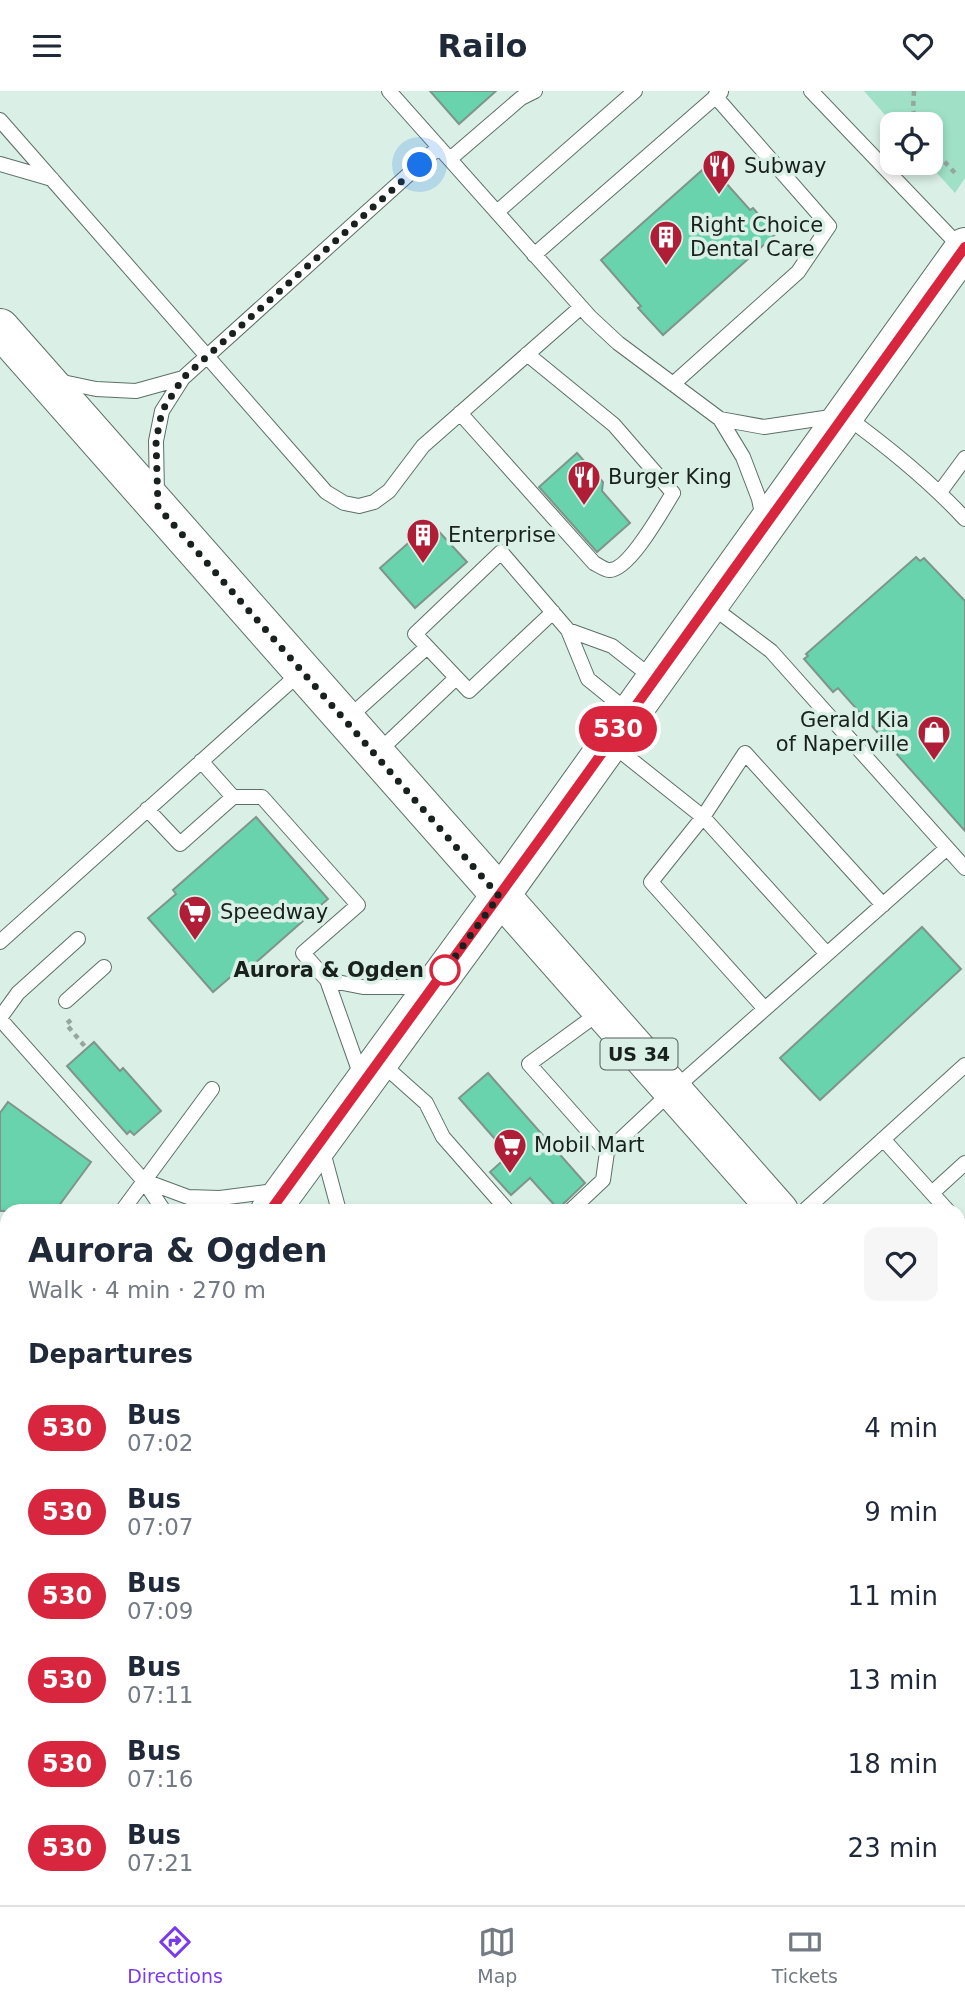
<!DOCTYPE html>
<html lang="en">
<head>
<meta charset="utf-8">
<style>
  :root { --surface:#fff; --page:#f6f6f7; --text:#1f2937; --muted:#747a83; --line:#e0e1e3; --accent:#7c3aed }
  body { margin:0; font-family:"DejaVu Sans",sans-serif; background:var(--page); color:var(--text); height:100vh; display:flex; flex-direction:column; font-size:26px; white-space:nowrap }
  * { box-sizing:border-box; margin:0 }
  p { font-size:23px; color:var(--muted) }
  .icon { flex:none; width:38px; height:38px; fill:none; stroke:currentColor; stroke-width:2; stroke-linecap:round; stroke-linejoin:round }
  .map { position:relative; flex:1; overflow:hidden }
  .sheet { position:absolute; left:0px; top:1113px; width:966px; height:702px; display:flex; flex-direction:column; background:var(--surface); border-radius:21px 21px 0 0; box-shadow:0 4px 10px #0003 }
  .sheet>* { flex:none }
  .badge { padding:0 14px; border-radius:23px; font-size:24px; line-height:46px }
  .tools { position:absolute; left:880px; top:21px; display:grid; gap:14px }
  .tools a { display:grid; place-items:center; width:63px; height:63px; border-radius:14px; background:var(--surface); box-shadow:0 4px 10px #0003; font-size:35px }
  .you { position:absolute; width:35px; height:35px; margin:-18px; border:5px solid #fff; border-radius:50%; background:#1a73e8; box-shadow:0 0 0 10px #1a73e833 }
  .map>.badge { position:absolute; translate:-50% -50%; box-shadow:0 0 0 4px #fff }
  h2 { padding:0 28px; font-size:26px; line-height:63px }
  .round { display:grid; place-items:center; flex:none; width:74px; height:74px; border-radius:14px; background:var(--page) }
  .summary { display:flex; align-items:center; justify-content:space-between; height:119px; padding:0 28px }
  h1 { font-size:33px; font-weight:700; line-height:52px }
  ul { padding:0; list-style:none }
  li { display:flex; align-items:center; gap:21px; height:84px; padding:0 28px }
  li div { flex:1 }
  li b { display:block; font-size:26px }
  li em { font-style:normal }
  li .badge { min-width:77px; font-weight:700; text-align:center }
  header { display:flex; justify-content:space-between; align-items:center; height:91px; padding:0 28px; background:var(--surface); font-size:32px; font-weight:700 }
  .tab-bar { display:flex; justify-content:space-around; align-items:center; height:98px; border-top:2px solid var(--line); background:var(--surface); font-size:19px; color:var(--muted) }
  .tab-bar a { display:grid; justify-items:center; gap:4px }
  .tab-bar .selected { color:var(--accent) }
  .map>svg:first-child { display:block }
  .green { fill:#9fe0c7 }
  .building { fill:#68d3ad; stroke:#7f948b; stroke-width:2 }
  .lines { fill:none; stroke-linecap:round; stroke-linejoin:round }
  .service-casing { stroke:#5c7067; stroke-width:16 }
  .secondary-casing { stroke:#5c7067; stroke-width:40 }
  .primary-casing { stroke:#5c7067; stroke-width:40 }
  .path { stroke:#95a69f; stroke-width:4.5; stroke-dasharray:5 5; stroke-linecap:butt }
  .service { stroke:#fff; stroke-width:14 }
  .secondary { stroke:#fff; stroke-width:38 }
  .primary { stroke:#fff; stroke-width:38 }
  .line-casing { stroke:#fff; stroke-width:16 }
  .line { stroke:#d7263d; stroke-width:10 }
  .walk { stroke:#19211e; stroke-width:7; stroke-dasharray:0 12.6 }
  .stop-dot { fill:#fff; stroke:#d7263d; stroke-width:3.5 }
  .labels { text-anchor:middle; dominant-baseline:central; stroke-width:7; stroke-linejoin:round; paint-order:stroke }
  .shield { fill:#daf0e7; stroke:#535f5a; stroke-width:2 }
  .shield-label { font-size:19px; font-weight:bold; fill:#19211e }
  .poi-label { font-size:21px; fill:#19211e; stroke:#daf0e7; text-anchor:start }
  .stop-label { font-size:21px; font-weight:bold; fill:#19211e; stroke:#daf0e7; text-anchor:end }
</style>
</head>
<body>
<header><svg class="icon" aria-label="menu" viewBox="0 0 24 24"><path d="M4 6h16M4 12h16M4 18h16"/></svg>Railo<svg class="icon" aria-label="heart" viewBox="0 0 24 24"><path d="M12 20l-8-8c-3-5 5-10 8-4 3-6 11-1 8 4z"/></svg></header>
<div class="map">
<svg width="965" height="1814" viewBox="0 0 965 1814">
  <rect width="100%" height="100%" fill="#daf0e7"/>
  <!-- green -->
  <path class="green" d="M864,0H965V87L955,102L928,72H931V33H893Z"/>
  <!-- building -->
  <path class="building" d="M430,0H496L459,33Z
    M709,73L750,119L753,117L776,143L663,244L638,217L641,215L601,169Z
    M577,362L603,391L602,400L630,432L597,461L539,396Z
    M431,432L467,471L415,517L380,477Z
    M916,466L920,470L924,467L965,510V740L838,597L833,601L804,568L808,565L806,563Z
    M256,726L328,808L245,881L241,877L213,901L148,827L176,803L173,799Z
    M922,836L961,878L820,1009L780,967Z
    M94,951L120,980L123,977L161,1020L134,1044L130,1040L127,1043L67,975Z
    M488,982L585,1092L558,1118L530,1087L511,1104L490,1081L509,1064L459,1007Z
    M8,1011L91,1071L55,1120H0V1022Z"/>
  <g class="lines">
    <defs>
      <path id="service" d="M389,0L590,226L618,252L720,328L743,366L759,408L763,427
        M811,0L962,158
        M0,29L326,401L344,412L359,415L374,411L389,400L423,355L581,216
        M450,68L521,7L535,0
        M0,73L52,88
        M497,121L635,0
        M534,164L721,1
        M58,290L96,298L136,300L183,287
        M673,293L798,181L829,135L715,5
        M460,322L594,472C598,474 605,479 609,479C629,480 663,418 673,402L614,334L527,263
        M720,328L764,336L844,324C888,356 928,388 965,428
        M940,401L965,367
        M157,403L156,350L162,320L183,287L439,56
        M711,515L771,560L965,777
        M553,521L469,600L415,543L501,461L568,539L588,588L630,622
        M568,539L612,555L654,588
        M347,628L427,556
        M610,652L703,726L827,863
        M377,662L456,587
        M201,670L233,706H262L358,814L303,862L327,889L361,985
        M147,718L180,753L233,706
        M0,851L301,581
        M327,889L363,896H427
        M66,910L104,876
        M765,918L651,791L703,726L745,662L883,814
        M600,921L529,973L607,1061L672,1000L947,757
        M0,927L18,902L78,848
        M0,928L144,1090L164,1120
        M380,971L426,1012L443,1046L508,1120
        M883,1048L948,1120
        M322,1057L339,1120
        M145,1090L188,1106L220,1107L275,1100
        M932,1102L965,1072
        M122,1120L212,998
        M570,1120L603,1089L607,1061
        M804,1120L965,974
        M959,1132L965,1139
        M0,1289L7,1279
        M0,1389L7,1394
        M959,1470L965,1477
        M959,1582L965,1576
        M934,1808L940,1814
        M503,1814L510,1808
        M695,1814L702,1808"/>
      <path id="secondary" d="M270,1120L500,805
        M0,1500L7,1490"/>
      <path id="primary" d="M0,237L779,1120
        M500,805L965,156
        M959,1325L965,1331"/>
    </defs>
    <!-- service casing -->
    <use href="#service" class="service-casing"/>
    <!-- secondary casing -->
    <use href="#secondary" class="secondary-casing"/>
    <!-- primary casing -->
    <use href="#primary" class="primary-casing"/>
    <!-- path -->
    <path class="path" d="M914,0L913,19L917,33
      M931,56L955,82
      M71,929L66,933L87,958"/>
    <!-- service -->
    <use href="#service" class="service"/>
    <!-- secondary -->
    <use href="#secondary" class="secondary"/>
    <!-- primary -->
    <use href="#primary" class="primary"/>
  </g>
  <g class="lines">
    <defs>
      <path id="line" d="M270,1120L546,740L965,156"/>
    </defs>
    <!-- line casing -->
    <use href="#line" class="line-casing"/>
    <!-- line -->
    <use href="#line" class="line"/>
    <!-- walk -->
    <path class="walk" d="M420,74L183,287L162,320L156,350L158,416L499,805L444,881L445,879"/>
  </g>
  <!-- icons -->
  <defs>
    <symbol id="restaurant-pin" viewBox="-11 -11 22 30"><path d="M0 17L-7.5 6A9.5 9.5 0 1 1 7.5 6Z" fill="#b01d37" stroke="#daf0e7"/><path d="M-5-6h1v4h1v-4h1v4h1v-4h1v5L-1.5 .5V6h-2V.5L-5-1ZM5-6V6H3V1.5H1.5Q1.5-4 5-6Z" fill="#fff"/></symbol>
    <symbol id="building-pin" viewBox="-11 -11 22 30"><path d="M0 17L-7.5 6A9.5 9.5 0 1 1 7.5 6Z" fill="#b01d37" stroke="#daf0e7"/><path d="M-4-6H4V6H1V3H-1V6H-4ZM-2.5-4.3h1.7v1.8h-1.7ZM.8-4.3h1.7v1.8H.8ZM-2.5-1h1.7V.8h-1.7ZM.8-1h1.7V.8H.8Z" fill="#fff"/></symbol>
    <symbol id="shop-pin" viewBox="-11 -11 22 30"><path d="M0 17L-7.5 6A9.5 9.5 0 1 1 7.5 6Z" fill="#b01d37" stroke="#daf0e7"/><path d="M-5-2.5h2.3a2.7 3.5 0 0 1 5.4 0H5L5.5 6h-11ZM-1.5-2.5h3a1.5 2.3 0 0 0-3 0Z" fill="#fff"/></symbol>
    <symbol id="supermarket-pin" viewBox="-11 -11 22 30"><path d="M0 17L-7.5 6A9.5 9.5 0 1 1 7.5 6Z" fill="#b01d37" stroke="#daf0e7"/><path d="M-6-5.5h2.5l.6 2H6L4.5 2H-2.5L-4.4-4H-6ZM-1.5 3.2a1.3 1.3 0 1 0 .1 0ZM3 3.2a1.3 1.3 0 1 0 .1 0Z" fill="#fff"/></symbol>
  </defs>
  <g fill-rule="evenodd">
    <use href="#restaurant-pin" x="700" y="56" width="38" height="52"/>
    <use href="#building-pin" x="647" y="127" width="38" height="52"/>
    <use href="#restaurant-pin" x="565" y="367" width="38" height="52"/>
    <use href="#building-pin" x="404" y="425" width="38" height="52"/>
    <use href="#shop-pin" x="915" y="622" width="38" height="52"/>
    <use href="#supermarket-pin" x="176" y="802" width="38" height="52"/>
    <use href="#supermarket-pin" x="491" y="1035" width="38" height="52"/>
  </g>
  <!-- markers -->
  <circle class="stop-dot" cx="445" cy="879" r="14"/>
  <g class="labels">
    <!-- shield labels -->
    <rect class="shield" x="600.5" y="947.5" width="77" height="31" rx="5"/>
    <g class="shield-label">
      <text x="639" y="963">US 34</text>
    </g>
    <!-- poi labels -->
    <g class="poi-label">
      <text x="744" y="75">Subway</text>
      <text x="690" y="134">Right Choice<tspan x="690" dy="24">Dental Care</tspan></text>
      <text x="608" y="386">Burger King</text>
      <text x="448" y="444">Enterprise</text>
      <text x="909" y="629" text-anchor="end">Gerald Kia<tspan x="909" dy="24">of Naperville</tspan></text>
      <text x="220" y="821">Speedway</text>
      <text x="534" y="1054">Mobil Mart</text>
    </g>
    <!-- stop labels -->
    <g class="stop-label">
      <text x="424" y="879">Aurora &amp; Ogden</text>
    </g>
  </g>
</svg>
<div class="tools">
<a><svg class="icon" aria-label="locate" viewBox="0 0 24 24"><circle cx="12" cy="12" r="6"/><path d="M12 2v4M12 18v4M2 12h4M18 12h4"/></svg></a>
</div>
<div class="you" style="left:420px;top:74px"></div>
<b class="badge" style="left:618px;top:638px;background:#d7263d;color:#fff">530</b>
<section class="sheet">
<div class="summary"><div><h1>Aurora &amp; Ogden</h1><p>Walk · 4 min · 270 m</p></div><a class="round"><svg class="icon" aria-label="heart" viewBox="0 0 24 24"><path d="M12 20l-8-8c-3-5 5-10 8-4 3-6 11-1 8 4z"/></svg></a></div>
<h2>Departures</h2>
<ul>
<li><span class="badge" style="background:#d7263d;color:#fff">530</span><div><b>Bus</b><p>07:02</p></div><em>4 min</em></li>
<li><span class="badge" style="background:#d7263d;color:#fff">530</span><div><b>Bus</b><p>07:07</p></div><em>9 min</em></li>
<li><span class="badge" style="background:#d7263d;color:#fff">530</span><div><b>Bus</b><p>07:09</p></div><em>11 min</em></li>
<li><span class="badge" style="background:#d7263d;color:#fff">530</span><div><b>Bus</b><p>07:11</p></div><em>13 min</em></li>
<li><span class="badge" style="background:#d7263d;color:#fff">530</span><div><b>Bus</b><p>07:16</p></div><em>18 min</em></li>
<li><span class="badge" style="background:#d7263d;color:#fff">530</span><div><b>Bus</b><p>07:21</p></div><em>23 min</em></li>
</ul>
</section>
</div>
<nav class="tab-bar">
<a class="selected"><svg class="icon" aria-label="directions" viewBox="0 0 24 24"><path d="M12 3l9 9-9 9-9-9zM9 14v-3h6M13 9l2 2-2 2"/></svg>Directions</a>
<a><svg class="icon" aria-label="map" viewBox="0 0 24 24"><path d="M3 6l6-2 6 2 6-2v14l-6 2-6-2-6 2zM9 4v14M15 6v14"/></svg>Map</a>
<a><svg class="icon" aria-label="tickets" viewBox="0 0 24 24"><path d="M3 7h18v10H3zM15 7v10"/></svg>Tickets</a>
</nav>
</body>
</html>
